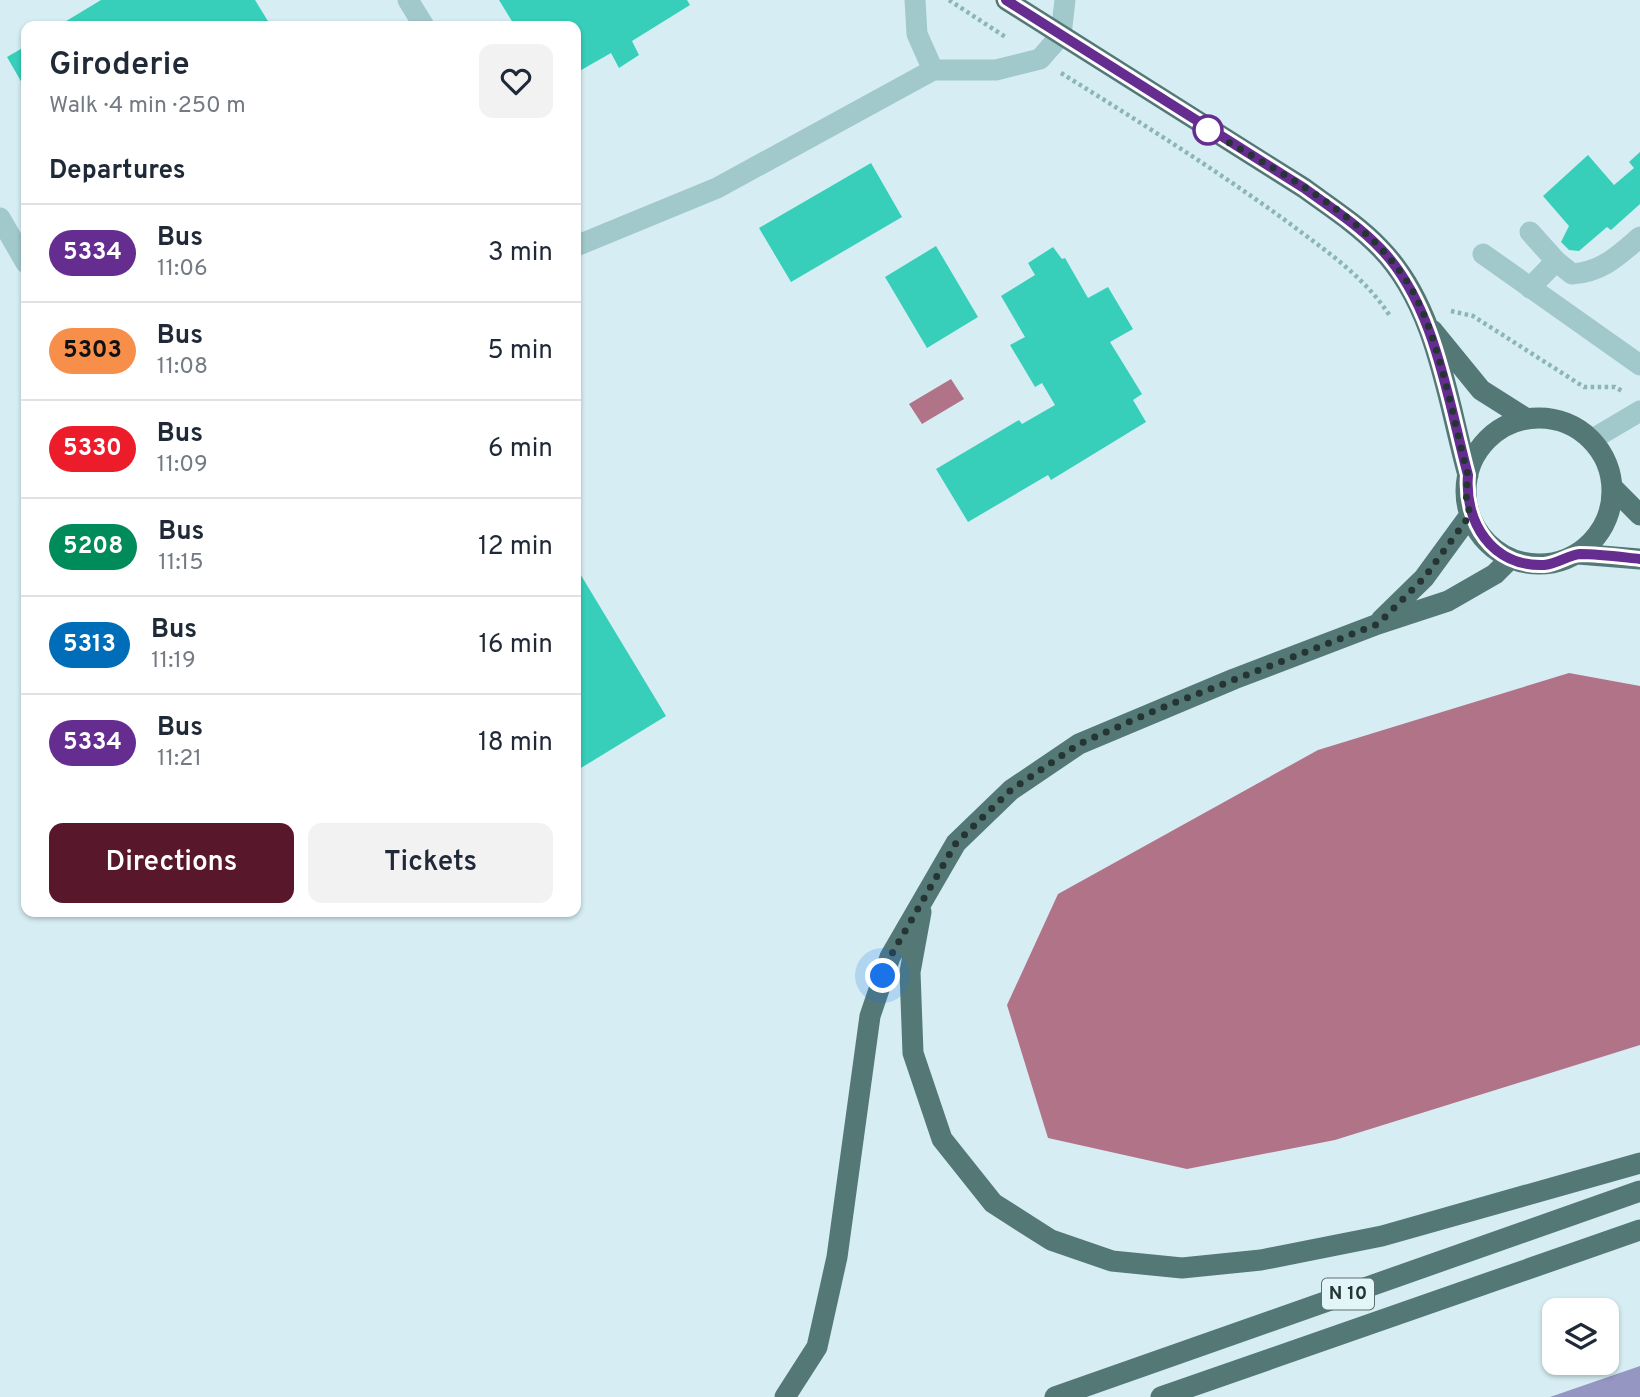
<!DOCTYPE html>
<html lang="en">
<head>
<meta charset="utf-8">
<style>
  :root { --surface:#fff; --page:#f2f2f3; --text:#1f2937; --muted:#747a83; --line:#e0e1e3; --accent:#59172c }
  body { margin:0; font-family:Overpass,sans-serif; background:var(--page); color:var(--text); height:100vh; display:flex; flex-direction:column; font-size:26px; white-space:nowrap }
  * { box-sizing:border-box; margin:0 }
  p { font-size:23px; color:var(--muted) }
  .icon { flex:none; width:38px; height:38px; fill:none; stroke:currentColor; stroke-width:2; stroke-linecap:round; stroke-linejoin:round }
  .map { position:relative; flex:1; overflow:hidden }
  .panel { position:absolute; left:21px; top:21px; width:560px; height:896px; display:flex; flex-direction:column; background:var(--surface); border-radius:14px; box-shadow:0 2px 5px #0004 }
  .panel>* { flex:none }
  .badge { padding:0 14px; border-radius:23px; font-size:24px; line-height:46px }
  .tools { position:absolute; left:1542px; top:1298px; display:grid; gap:14px }
  .tools a { display:grid; place-items:center; width:77px; height:77px; border-radius:14px; background:var(--surface); box-shadow:0 2px 5px #0004; font-size:35px }
  .you { position:absolute; width:35px; height:35px; margin:-18px; border:5px solid #fff; border-radius:50%; background:#1a73e8; box-shadow:0 0 0 10px #1a73e833 }
  .map>.badge { position:absolute; translate:-50% -50%; box-shadow:0 0 0 4px #fff }
  h2 { padding:0 28px; font-size:26px; line-height:63px }
  .round { display:grid; place-items:center; flex:none; width:74px; height:74px; border-radius:14px; background:var(--page) }
  .headline { display:flex; align-items:center; justify-content:space-between; height:119px; padding:0 28px }
  h1 { font-size:33px; font-weight:600; line-height:52px }
  .cta { display:flex; gap:14px; margin-top:auto; padding:14px 28px }
  .cta a { flex:1; height:80px; border-radius:14px; background:var(--accent); color:#fff; font-size:28px; font-weight:600; line-height:80px; text-align:center }
  .cta a+a { background:var(--page); color:var(--text) }
  ul { padding:0; list-style:none }
  li { display:flex; align-items:center; gap:21px; height:98px; padding:0 28px; border-top:2px solid var(--line) }
  li div { flex:1 }
  li b { display:block; font-size:26px }
  li em { font-style:normal }
  li .badge { min-width:77px; font-weight:700; text-align:center }
  .map>svg:first-child { display:block }
  .green { fill:#9597c2 }
  .water { fill:#b17388 }
  .building { fill:#37cfba }
  .lines { fill:none; stroke-linecap:round; stroke-linejoin:round }
  .path { stroke:#8bb5b7; stroke-width:4.5; stroke-dasharray:3.5 3.5; stroke-linecap:butt }
  .minor { stroke:#a1c8cb; stroke-width:21 }
  .major { stroke:#547876; stroke-width:21 }
  .line-casing { stroke:#fff; stroke-width:16 }
  .line { stroke:#662d91; stroke-width:10 }
  .walk { stroke:#253534; stroke-width:7; stroke-dasharray:0 12.6 }
  .stop-dot { fill:#fff; stroke:#662d91; stroke-width:3.5 }
  .labels { text-anchor:middle; dominant-baseline:central; stroke-width:5; stroke-linejoin:round; paint-order:stroke }
  .shield { fill:#e2f6fa; stroke:#5e6f6f; stroke-width:2 }
  .shield-label { font-size:19px; font-weight:bold; fill:#253534 }
</style>
</head>
<body>
<div class="map">
<svg width="1640" height="1397" viewBox="0 0 1640 1397">
  <rect width="100%" height="100%" fill="#d6eef3"/>
  <!-- green -->
  <path class="green" d="M1640,1366V1397H1550Z"/>
  <!-- water -->
  <path class="water" d="M951,379L964,399L922,424L909,404Z
    M1569,673L1640,686V1045L1335,1140L1187,1169L1048,1138L1007,1005L1058,894L1318,750Z"/>
  <!-- building -->
  <path class="building" d="M101,0H255L271,26H58Z
    M499,0H687L690,5L632,41L639,55L619,68L611,53L576,73V26H515Z
    M26,46V90L7,57Z
    M1640,152V204L1611,230L1607,227L1579,251L1569,250L1561,242L1569,226L1543,196L1588,155L1614,185L1634,168L1629,162Z
    M871,163L902,217L791,282L759,228Z
    M936,246L978,317L927,348L885,277Z
    M1053,247L1062,259L1065,258L1088,298L1108,287L1133,329L1110,342L1142,394L1133,400L1146,422L1051,480L1048,475L968,522L936,469L1019,420L1022,424L1055,405L1042,383L1035,387L1010,345L1025,337L1001,296L1035,275L1028,263Z
    M576,567L666,716L576,771Z"/>
  <g class="lines">
    <!-- path -->
    <path class="path" d="M949,0L1007,38
      M1061,73C1138,121 1215,169 1289,223C1326,251 1364,276 1390,316
      M1451,311L1473,316L1584,387H1615L1622,391"/>
    <!-- minor -->
    <path class="minor" d="M408,0L424,26
      M915,0L917,34L933,70
      M0,218L26,263
      M1530,232L1556,261
      M576,246L717,188L933,70H996L1040,59L1061,35L1065,0
      M1483,254L1640,365
      M1530,288L1556,261L1572,274C1602,272 1618,256 1640,237
      M1591,440L1640,411"/>
    <!-- major -->
    <path class="major" d="M1006,0L1304,188C1330,207 1358,225 1380,248C1437,306 1447,400 1468,475
      M1432,330L1481,390L1527,419
      M1466 491a73 73 0 1 1 146 0a73 73 0 1 1-146 0Z
      M1613,488L1640,515
      M1578,554L1640,559
      M1381,620L1424,578L1470,515
      M921,912L910,972L913,1053L942,1139L993,1203L1051,1240L1112,1261L1182,1268L1261,1260L1382,1236L1640,1163
      M785,1397L817,1347L837,1257L870,1016L890,957L956,843L1011,790L1079,744L1234,679L1378,624L1448,601L1495,574L1510,559
      M1055,1397L1640,1191
      M1161,1397L1640,1230"/>
  </g>
  <g class="lines">
    <defs>
      <path id="line" d="M1006,0L1304,188C1330,207 1358,225 1380,248C1435,304 1448,401 1468,475C1464,522 1492,567 1544,565C1557,564 1568,555 1580,554C1600,554 1621,557 1640,559"/>
    </defs>
    <!-- line casing -->
    <use href="#line" class="line-casing"/>
    <!-- line -->
    <use href="#line" class="line"/>
    <!-- walk -->
    <path class="walk" d="M883,976L890,957L956,843L1011,790L1079,744L1156,710L1378,624L1424,578L1470,515L1466,495L1468,475C1452,416 1438,326 1404,277C1358,210 1276,171 1208,130"/>
  </g>
  <!-- markers -->
  <circle class="stop-dot" cx="1208" cy="130" r="14"/>
  <g class="labels">
    <!-- shield labels -->
    <rect class="shield" x="1322" y="1278.5" width="52" height="31" rx="5"/>
    <g class="shield-label">
      <text x="1348" y="1294">N 10</text>
    </g>
  </g>
</svg>
<div class="tools">
<a><svg class="icon" aria-label="layers" viewBox="0 0 24 24"><path d="M12 4l9 5-9 5-9-5zM3 14l9 5 9-5"/></svg></a>
</div>
<div class="you" style="left:883px;top:976px"></div>
<section class="panel">
<div class="headline"><div><h1>Giroderie</h1><p>Walk · 4 min · 250 m</p></div><a class="round"><svg class="icon" aria-label="heart" viewBox="0 0 24 24"><path d="M12 20l-8-8c-3-5 5-10 8-4 3-6 11-1 8 4z"/></svg></a></div>
<h2>Departures</h2>
<ul>
<li><span class="badge" style="background:#662d91;color:#fff">5334</span><div><b>Bus</b><p>11:06</p></div><em>3 min</em></li>
<li><span class="badge" style="background:#f78f4b;color:#111">5303</span><div><b>Bus</b><p>11:08</p></div><em>5 min</em></li>
<li><span class="badge" style="background:#ed1c2a;color:#fff">5330</span><div><b>Bus</b><p>11:09</p></div><em>6 min</em></li>
<li><span class="badge" style="background:#008c5a;color:#fff">5208</span><div><b>Bus</b><p>11:15</p></div><em>12 min</em></li>
<li><span class="badge" style="background:#006db8;color:#fff">5313</span><div><b>Bus</b><p>11:19</p></div><em>16 min</em></li>
<li><span class="badge" style="background:#662d91;color:#fff">5334</span><div><b>Bus</b><p>11:21</p></div><em>18 min</em></li>
</ul>
<div class="cta"><a>Directions</a><a>Tickets</a></div>
</section>
</div>
</body>
</html>
